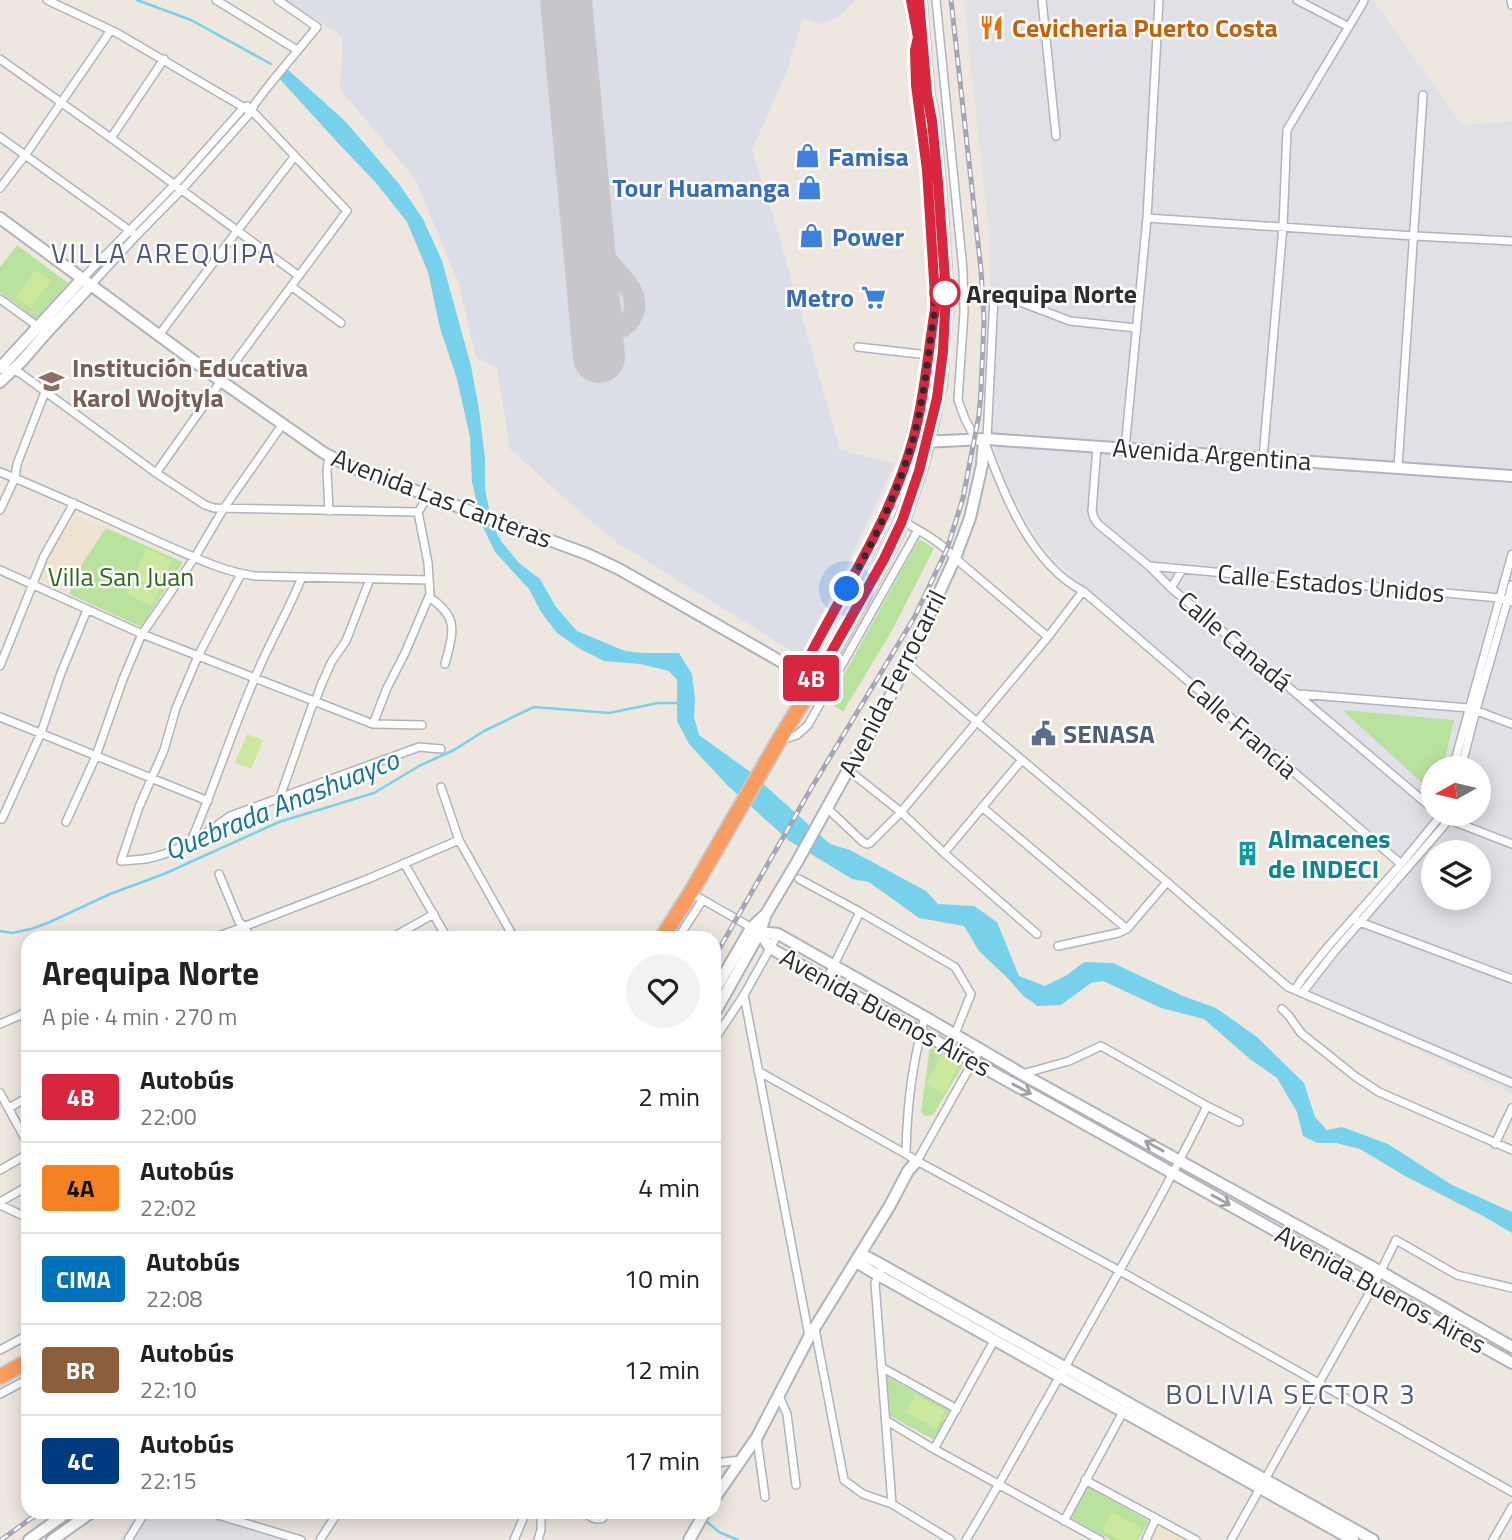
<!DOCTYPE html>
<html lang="es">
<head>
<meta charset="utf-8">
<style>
  :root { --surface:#fff; --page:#f2f2f2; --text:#222; --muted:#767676; --line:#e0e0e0 }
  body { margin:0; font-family:"Titillium Web",sans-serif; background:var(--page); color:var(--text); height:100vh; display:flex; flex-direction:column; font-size:26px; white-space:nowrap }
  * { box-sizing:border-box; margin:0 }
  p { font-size:23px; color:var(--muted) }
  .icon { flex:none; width:38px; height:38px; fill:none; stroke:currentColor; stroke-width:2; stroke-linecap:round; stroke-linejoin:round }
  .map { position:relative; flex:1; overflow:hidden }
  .sheet { position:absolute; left:21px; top:931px; width:700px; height:588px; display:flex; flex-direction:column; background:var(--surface); border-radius:21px; box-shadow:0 4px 18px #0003 }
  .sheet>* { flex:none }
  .badge { padding:0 14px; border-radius:5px; font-size:24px; line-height:46px }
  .needle { width:46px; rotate:262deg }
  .controls { position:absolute; left:1421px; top:756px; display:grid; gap:14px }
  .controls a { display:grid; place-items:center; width:70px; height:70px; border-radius:50%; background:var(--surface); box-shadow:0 4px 18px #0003; font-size:35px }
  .you { position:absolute; width:35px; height:35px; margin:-18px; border:5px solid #fff; border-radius:50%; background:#1a73e8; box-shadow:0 0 0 10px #1a73e833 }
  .map>.badge { position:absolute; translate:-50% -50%; box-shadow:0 0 0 4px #fff }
  .round { display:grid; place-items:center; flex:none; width:74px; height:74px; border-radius:37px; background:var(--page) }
  .head { display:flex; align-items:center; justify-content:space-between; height:119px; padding:0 21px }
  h1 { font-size:33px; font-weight:700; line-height:52px }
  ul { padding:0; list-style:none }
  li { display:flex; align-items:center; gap:21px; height:91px; padding:0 21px; border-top:2px solid var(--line) }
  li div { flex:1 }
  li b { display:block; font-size:26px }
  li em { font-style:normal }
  li .badge { min-width:77px; font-weight:700; text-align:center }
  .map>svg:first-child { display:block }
  .industrial { fill:#e2e0e7; fill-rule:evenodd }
  .education { fill:#eee3d1 }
  .airport { fill:#dbdee7 }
  .green { fill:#b9e29f }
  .pitch { fill:#cbe89c }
  .water { fill:#78d1eb }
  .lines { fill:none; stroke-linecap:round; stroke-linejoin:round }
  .stream { stroke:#78d1eb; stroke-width:2.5 }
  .taxiway { stroke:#c8c6cb; stroke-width:21 }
  .runway { stroke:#c8c6cb; stroke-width:52 }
  .street-casing { stroke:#b0b3bd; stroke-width:10 }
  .secondary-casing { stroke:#b0b3bd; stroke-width:14 }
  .highway-casing { stroke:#c8c8c8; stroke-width:18 }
  .street { stroke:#fff; stroke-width:7 }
  .secondary { stroke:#fff; stroke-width:10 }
  .highway { stroke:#f89c61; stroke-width:14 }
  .rail-casing { stroke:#a3a6b6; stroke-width:5 }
  .rail { stroke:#fff; stroke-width:2.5; stroke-dasharray:8; stroke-linecap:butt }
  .oneway { stroke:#a0a0a0 }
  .line-casing { stroke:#fff; stroke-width:16 }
  .line { stroke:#d7263d; stroke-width:10 }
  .walk { stroke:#2d2d2d; stroke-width:7; stroke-dasharray:0 12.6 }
  .stop-dot { fill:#fff; stroke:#d7263d; stroke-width:3.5 }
  .labels { text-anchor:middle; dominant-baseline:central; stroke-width:5; stroke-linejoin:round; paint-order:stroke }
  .food-label { font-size:26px; font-weight:bold; fill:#c56008; stroke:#fff; text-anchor:start }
  .shop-label { font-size:26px; font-weight:bold; fill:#366cbe; stroke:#fff; text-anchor:start }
  .stop-label { font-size:26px; font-weight:bold; fill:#2d2d2d; stroke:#fff; text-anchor:start }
  .education-label { font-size:26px; font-weight:bold; fill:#785e54; stroke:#fff; text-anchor:start }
  .street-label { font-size:26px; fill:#2d2d2d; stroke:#fff }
  .park-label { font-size:26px; fill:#30691e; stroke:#fff }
  .service-label { font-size:26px; font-weight:bold; fill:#4e5e75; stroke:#fff; text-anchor:start }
  .culture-label { font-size:26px; font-weight:bold; fill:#0d838f; stroke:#fff; text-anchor:start }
  .neighbourhood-label { font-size:28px; letter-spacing:2px; fill:#4e587d; stroke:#fff }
  .water-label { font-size:28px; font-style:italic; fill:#13729b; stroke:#fff }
</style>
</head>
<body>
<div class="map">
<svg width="1512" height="1540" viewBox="0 0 1512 1540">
  <rect width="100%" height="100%" fill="#eee7e0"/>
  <!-- industrial -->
  <path class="industrial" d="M964,0H1373L1462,125L1512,121V1094L1325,1008L1304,1000L1311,988L1403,879L1391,861L1291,765L1082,587L1038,541L1009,489L988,431L990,392V243ZM1433,768H1479V814H1433ZM1433,852H1479V898H1433Z
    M138,1512H211L286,1540H119Z"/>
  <!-- education -->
  <path class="education" d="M75,515L106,528L82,564L69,594L38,579L53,548Z
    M1159,1524L1187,1540H1150Z"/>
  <!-- airport -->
  <path class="airport" d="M286,0H855L837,18L819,24L803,18L786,73L752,150L773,216L840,450L895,464L850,559L800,656L619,544L589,520L510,449L497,368L476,357L459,285L416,180L340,89L343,37Z"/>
  <!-- green -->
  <path class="green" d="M17,245L68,283L36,319L0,292V267Z
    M106,528L183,562L141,627L69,594L82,564Z
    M919,539L934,548L894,627L843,712L833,705L835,701L831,698Z
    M1342,710L1454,720L1443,768H1433V793Z
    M930,1047L963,1065L933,1115L925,1116L921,1112Z
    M887,1377L949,1410L934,1440L890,1416Z
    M1087,1487L1149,1521L1138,1540H1111L1071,1518Z"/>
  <!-- pitch -->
  <path class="pitch" d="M36,270L51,281L31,308L16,297Z
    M146,548L172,560L152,606L126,594Z
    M247,734L263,740L251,769L235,763Z
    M942,1054L959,1064L944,1094L926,1084Z
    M915,1394L945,1411L936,1429L906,1412Z
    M1112,1512L1142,1528L1136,1540H1119L1102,1530Z"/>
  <!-- water -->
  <path class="water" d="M285,67L346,122L399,184L423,219L442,261L471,366L479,409L485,459V489L492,524L501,541L519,563L540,579L556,607L577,631L625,651L643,653H679L692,674L695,699L694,717L699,735L749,771L830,844L850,850L926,891L938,904L974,906L997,922L1019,976L1045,986L1067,975L1084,962L1113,963L1183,996L1216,1008L1257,1037L1304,1083L1315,1117L1327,1130L1342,1127L1388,1144L1452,1185L1512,1212V1233L1483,1216L1405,1176L1360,1149L1336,1143H1317L1303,1136L1297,1112L1277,1078L1250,1059L1204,1019L1161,1008L1103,981L1091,983L1061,1005L1037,1006L979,951L964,926L919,918L869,882L852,879L788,840L727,785L689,744L677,721V680L669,671L640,664L604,661L580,649L557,633L541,612L529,589L495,552L482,525L472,482L470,437L457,379L440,328L428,272L407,222L377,184L338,143L277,76Z"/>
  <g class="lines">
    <!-- stream -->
    <path class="stream" d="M137,0L191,20L271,64
      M0,931L12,933L31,929L50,922L110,894L164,874L279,822L374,793L419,766L454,750L484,731L534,707L609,713L658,703H677
      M1011,980L1024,995L1033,1001
      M706,1521L719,1532L738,1540"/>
    <!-- taxiway -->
    <path class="taxiway" d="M586,227C593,244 605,257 616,271C623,279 632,288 634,298C642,333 588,345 582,310C580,300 585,294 587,284C588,277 589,270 590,263"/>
    <!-- runway -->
    <path class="runway" d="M566,0L599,357"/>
    <defs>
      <path id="street" d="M47,0L117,33L255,114L347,211L221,381L156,473
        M216,0L297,50
        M936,0L963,270L964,312L958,400L965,419L975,438
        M1042,0L1056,136
        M1297,0L1349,27
        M1511,0L1512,5
        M0,59L111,138L299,276
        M0,137L133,233
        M111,138L164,59
        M0,188L26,154L111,30
        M1147,218L1414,236L1512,241
        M82,279L181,178L244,107L247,106
        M91,285L136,236L187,184L252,111L254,105L270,84L317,27L278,0
        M291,286L341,323
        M0,299L40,328
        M159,335L237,231L295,156
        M858,347L928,355
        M10,369L20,373L156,473L205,505L214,508L418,512
        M987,439L994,296L997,293L1070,321L1136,328
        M1097,446L1092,511L1094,518L1098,524L1149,566L1171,588L1433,809
        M1125,449L1147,218L1159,0
        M1263,458L1283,226L1287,130L1363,3L1364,0
        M1398,467L1423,95
        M0,472C54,494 106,518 159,542C190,555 222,572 256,576L429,580
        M0,510L15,478L17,464L45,392
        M329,511L327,471L329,456
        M903,521C921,532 940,541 955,558L1048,637
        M1149,566L1500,598L1512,602
        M0,570L142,634L373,724L422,725
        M241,574L198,656L176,708L164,750L139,807L121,861C131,860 141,860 150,858C176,853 209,832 230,816L419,747L441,749
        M1171,588L1182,570
        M1083,591L1401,864
        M429,597C460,618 453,632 445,664
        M907,663L1167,882L1288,987L1512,1083
        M0,666L44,556L74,503
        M1299,694L1469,708L1512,724
        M0,717L208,801
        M373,724L387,688L405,653L430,594L428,563L418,512L428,497
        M782,740L797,735L808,725L918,530
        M1453,768L1512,554
        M1461,768L1476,710L1512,585
        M848,770L901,812L944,853L1037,934
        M441,787L459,840L514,938
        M280,797L312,706L315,702L322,683L332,661L346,641L370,579
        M982,807L1127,929
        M827,808L863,842L867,844L870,843L901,812L1048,637L1083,591C1031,564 1004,495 985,443
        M0,818L2,819L41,733L61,673L87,610
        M1445,818L1512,844
        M66,822L96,756L123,679L142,634L195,557L224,508L282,425
        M191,841C214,788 231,733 254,680C268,645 288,612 302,577
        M944,853L1021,761
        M404,863L447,938
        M219,874L239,922L244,926L251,938
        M799,879L860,912L955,967L971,994L955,1034
        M691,893L754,929
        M1357,921L1512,979
        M214,938L368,879L459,840
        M391,938L434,914
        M678,938L702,901
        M1058,946L1118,933L1127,929L1167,882
        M827,979L860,912
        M1295,990L1302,979L1326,949L1401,864L1442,814
        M1302,993L1335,951L1442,828L1448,820L1450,814
        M744,995L809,1336
        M1282,1009L1289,1016L1301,1033L1356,1077L1379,1092L1512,1150
        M22,1014L28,1025
        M0,1024L28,1012
        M714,1040L744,995L778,934
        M758,1071L906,1154L917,1161L1120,1271L1512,1492
        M1022,1074L1069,1061L1101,1046L1207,1106L1239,1122
        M0,1093L28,1144
        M9,1108L28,1097
        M1495,1144L1512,1108
        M906,1154C907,1105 912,1064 925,1017
        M917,1161L980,1049
        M0,1170L28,1154
        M0,1202L28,1186
        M0,1205L28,1218
        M880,1272L875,1283L892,1504
        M815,1329L844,1480L863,1494L892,1504L951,1540
        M0,1350L28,1335
        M881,1367L957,1409
        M0,1394L28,1379
        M779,1396L787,1414L796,1485
        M887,1421L934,1449L1100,1540
        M757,1439L765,1497
        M934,1449L995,1339
        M714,1463L741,1460
        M1085,1480L1196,1540
        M208,1512L301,1540
        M584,1512C590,1517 596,1521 603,1518L604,1512
        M1064,1521L1123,1412
        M128,1540L145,1512
        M320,1540L338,1512
        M514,1540L526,1512
        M538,1540L541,1530V1512
        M966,1540C1000,1484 1031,1426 1064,1369C1113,1282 1163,1196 1207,1106
        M1146,1540L1156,1518
        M1231,1540L1374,1285L1396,1240L1457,1275L1512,1288
        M1493,1540L1512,1507"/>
      <path id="secondary" d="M0,218L221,381L324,453L351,467L587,554L619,569L815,681
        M0,368L82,279
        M0,382L22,361L47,332L91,285
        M921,442L987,439L1512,476
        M801,673C823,628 850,586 873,542C903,483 920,420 928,355C931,336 936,316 935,297C934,254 931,211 927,169C922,126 911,81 918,37
        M760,932L770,948L1512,1363
        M760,932L778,934L925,1017L1022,1074L1381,1272L1512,1347
        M714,992L751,928L764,916
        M714,1014L760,932L766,914L797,862L848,770L879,718L907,663L955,558L970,518L982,465L984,439
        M858,1257L865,1256L873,1260L1373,1540
        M858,1257L861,1265L878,1275L1353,1540
        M714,1499L757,1437L809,1337L889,1207L908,1171L917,1161
        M29,1540L68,1512
        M52,1540L92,1512
        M689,1540L705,1512"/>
      <path id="highway" d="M662,938L693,889L778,742L826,664L884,559L902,521L919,471L927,442L939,386L946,295L938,183L932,121L927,95L919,0
        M0,1377L28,1361"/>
    </defs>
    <!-- street casing -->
    <use href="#street" class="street-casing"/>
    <!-- secondary casing -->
    <use href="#secondary" class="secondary-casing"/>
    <!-- highway casing -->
    <use href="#highway" class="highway-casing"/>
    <!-- street -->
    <use href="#street" class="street"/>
    <!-- secondary -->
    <use href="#secondary" class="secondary"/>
    <!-- highway -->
    <use href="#highway" class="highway"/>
    <defs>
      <path id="rail" d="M714,958L809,792L914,618L947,549L963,498L979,415L981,391L984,320L981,270L951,0
        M1,1540L40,1512"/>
    </defs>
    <!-- rail casing -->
    <use href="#rail" class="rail-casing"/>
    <!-- rail -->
    <use href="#rail" class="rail"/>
  </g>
  <!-- one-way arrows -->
  <defs><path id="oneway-shaft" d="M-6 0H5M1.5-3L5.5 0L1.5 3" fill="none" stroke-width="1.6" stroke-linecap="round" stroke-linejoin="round" transform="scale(1.75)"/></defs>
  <g class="oneway">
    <use href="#oneway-shaft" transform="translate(1022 1089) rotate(29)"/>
    <use href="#oneway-shaft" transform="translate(1154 1146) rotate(-151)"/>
    <use href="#oneway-shaft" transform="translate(1221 1200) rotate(29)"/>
  </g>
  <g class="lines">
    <defs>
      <path id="line" d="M911,0L918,37L915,50L916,85L927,170L935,296V309C928,351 925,394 914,436C891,522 840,594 801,673L815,681L884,559L902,521L919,471L937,398L943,351L946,293L938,183L932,121L927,95L919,0"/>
    </defs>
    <!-- line casing -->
    <use href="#line" class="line-casing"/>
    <!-- line -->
    <use href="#line" class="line"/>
    <!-- walk -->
    <path class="walk" d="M847,589C874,540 899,491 914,436C925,394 928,351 935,309V296L945,293"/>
  </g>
  <!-- icons -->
  <defs>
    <symbol id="restaurant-bare" viewBox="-9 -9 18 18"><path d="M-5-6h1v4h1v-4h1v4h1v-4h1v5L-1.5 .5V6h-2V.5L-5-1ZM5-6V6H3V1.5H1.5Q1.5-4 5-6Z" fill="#e8710a" stroke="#fff" stroke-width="2.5" paint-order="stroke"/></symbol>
    <symbol id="shop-bare" viewBox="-9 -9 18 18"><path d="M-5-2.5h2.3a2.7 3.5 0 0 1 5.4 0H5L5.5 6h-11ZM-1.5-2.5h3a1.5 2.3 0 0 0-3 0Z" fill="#3f7fe0" stroke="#fff" stroke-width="2.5" paint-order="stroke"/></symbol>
    <symbol id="supermarket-bare" viewBox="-9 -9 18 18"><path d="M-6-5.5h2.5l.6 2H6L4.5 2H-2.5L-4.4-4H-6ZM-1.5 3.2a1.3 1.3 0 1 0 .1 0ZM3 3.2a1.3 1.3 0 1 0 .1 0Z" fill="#3f7fe0" stroke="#fff" stroke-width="2.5" paint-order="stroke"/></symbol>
    <symbol id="school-bare" viewBox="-9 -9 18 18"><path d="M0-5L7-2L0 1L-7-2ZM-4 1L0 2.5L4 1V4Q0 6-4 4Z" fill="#8d6e63" stroke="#fff" stroke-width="2.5" paint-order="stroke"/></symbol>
    <symbol id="civic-bare" viewBox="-9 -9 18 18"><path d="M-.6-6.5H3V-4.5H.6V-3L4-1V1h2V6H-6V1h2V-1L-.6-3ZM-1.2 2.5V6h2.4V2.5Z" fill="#5c6f8a" stroke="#fff" stroke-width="2.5" paint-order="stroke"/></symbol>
    <symbol id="building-bare" viewBox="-9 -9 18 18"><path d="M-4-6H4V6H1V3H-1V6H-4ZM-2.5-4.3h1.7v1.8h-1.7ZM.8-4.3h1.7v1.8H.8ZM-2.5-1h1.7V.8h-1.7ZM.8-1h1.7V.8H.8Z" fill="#0f9aa8" stroke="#fff" stroke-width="2.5" paint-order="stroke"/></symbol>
  </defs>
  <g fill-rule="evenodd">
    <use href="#restaurant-bare" x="974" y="10" width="35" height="35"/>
    <use href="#shop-bare" x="790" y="138" width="35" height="35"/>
    <use href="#shop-bare" x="792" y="170" width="35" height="35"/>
    <use href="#shop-bare" x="794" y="218" width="35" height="35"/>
    <use href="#supermarket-bare" x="856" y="280" width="35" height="35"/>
    <use href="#school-bare" x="34" y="364" width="35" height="35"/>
    <use href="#civic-bare" x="1026" y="716" width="35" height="35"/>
    <use href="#building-bare" x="1230" y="836" width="35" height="35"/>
  </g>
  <!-- markers -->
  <circle class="stop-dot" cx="945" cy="293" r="14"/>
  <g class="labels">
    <!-- food labels -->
    <g class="food-label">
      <text x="1012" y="27">Cevicheria Puerto Costa</text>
    </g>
    <!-- shop labels -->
    <g class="shop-label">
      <text x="828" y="156">Famisa</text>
      <text x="790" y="187" text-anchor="end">Tour Huamanga</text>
      <text x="832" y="236">Power</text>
      <text x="854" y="297" text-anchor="end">Metro</text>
    </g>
    <!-- stop labels -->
    <g class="stop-label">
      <text x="966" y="293">Arequipa Norte</text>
    </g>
    <!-- education labels -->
    <g class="education-label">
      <text x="72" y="367">Institución Educativa<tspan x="72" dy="30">Karol Wojtyla</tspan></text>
    </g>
    <!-- street labels -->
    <g class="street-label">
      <text transform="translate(1212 454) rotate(4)">Avenida Argentina</text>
      <text transform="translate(442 498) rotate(21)">Avenida Las Canteras</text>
      <text transform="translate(1331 583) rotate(5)">Calle Estados Unidos</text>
      <text transform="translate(1235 641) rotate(40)">Calle Canadá</text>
      <text transform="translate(892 683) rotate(-63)">Avenida Ferrocarril</text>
      <text transform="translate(1242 728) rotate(41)">Calle Francia</text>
      <text transform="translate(886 1012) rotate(29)">Avenida Buenos Aires</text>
      <text transform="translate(1381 1289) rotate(29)">Avenida Buenos Aires</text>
    </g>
    <!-- park labels -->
    <g class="park-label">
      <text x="121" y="576">Villa San Juan</text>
    </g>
    <!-- service labels -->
    <g class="service-label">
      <text x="1063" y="733">SENASA</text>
    </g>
    <!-- culture labels -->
    <g class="culture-label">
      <text x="1268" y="838">Almacenes<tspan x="1268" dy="30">de INDECI</tspan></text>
    </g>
    <!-- neighbourhood labels -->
    <g class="neighbourhood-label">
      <text x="164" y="252">VILLA AREQUIPA</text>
      <text x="1291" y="1393">BOLIVIA SECTOR 3</text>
    </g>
    <!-- water labels -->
    <g class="water-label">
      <text transform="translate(281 804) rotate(-22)">Quebrada Anashuayco</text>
    </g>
  </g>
</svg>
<div class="controls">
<a><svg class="needle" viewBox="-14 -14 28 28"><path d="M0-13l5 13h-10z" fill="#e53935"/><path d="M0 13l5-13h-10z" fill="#767676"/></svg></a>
<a><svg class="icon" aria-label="layers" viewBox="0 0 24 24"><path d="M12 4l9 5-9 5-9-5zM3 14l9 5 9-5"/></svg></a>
</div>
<div class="you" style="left:847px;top:589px"></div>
<b class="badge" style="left:811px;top:678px;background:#d7263d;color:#fff">4B</b>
<section class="sheet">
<div class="head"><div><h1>Arequipa Norte</h1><p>A pie · 4 min · 270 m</p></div><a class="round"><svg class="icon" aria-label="heart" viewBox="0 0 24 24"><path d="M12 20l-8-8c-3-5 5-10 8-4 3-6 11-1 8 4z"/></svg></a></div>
<ul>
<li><span class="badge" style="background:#d7263d;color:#fff">4B</span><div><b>Autobús</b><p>22:00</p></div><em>2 min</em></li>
<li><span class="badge" style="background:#f58220;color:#111">4A</span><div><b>Autobús</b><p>22:02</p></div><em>4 min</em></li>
<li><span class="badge" style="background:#0072bc;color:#fff">CIMA</span><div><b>Autobús</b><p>22:08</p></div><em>10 min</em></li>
<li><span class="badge" style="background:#8b5e3c;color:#fff">BR</span><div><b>Autobús</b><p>22:10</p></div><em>12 min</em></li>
<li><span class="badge" style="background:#003b80;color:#fff">4C</span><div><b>Autobús</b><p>22:15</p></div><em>17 min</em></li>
</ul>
</section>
</div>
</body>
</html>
